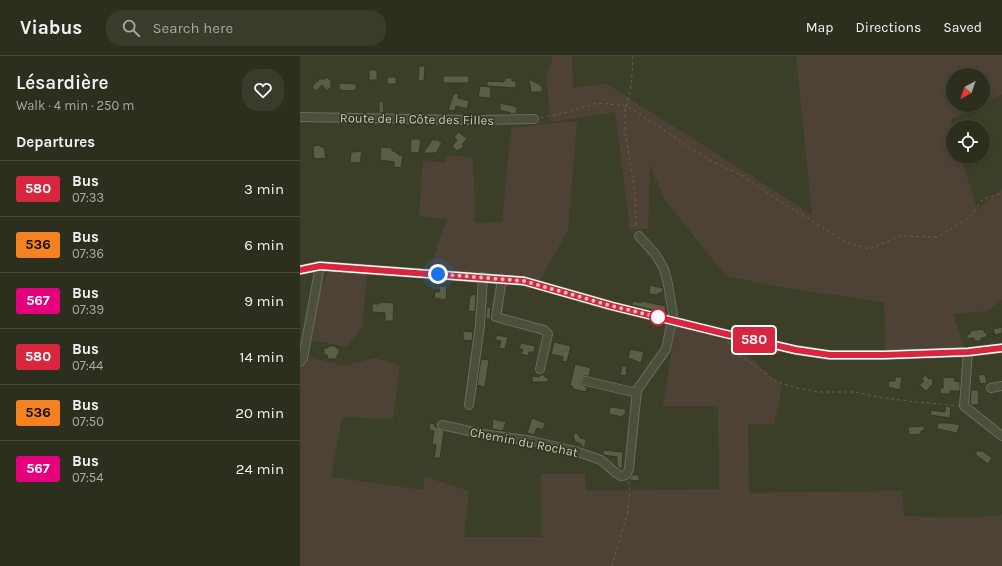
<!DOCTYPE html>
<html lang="en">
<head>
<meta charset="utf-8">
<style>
  :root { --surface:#2d2f1e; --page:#393b2b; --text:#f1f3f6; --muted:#a7a9a4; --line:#484a3c }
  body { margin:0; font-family:Karla,sans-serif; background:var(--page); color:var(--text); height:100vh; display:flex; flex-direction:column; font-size:15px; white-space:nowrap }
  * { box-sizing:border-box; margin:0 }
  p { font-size:13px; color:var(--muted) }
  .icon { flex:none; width:22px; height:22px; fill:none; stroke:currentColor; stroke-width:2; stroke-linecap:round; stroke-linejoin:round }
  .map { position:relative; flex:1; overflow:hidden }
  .details { display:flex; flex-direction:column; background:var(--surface); width:300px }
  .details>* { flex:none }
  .badge { padding:0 8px; border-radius:3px; font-size:14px; line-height:26px }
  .needle { width:26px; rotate:220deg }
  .fabs { position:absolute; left:646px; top:12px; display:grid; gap:8px }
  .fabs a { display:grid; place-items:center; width:44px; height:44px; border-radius:50%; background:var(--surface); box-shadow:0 2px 6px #0003,0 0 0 1px var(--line); font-size:20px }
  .you { position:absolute; width:20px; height:20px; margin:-10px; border:3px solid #fff; border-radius:50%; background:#1a73e8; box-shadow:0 0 0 6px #1a73e833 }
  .map>.badge { position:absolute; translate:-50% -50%; box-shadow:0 0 0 2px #fff }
  h2 { padding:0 16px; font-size:15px; line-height:36px }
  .round { display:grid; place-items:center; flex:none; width:42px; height:42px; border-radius:16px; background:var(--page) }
  .summary { display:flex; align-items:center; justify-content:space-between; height:68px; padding:0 16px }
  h1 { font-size:19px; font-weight:600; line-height:30px }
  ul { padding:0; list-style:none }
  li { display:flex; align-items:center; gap:12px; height:56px; padding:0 16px; border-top:1px solid var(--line) }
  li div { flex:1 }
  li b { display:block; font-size:15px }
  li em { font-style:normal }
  li .badge { min-width:44px; font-weight:700; text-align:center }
  header { display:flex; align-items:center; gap:24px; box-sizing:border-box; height:56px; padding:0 20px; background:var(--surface); border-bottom:1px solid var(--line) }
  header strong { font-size:19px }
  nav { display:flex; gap:22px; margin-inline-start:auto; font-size:14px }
  .search { width:280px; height:36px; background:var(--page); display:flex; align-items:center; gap:10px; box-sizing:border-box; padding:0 14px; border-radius:16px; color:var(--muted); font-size:15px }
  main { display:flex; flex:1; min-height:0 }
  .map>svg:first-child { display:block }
  .green { fill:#4e4237 }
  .building { fill:#595e45; stroke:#333623 }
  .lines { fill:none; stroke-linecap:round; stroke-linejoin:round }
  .minor-casing { stroke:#696d5a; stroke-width:10 }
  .path { stroke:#656051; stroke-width:1; stroke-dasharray:3 3; stroke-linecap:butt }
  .minor { stroke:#4c4f3c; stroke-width:8 }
  .line-casing { stroke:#fff; stroke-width:9 }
  .line { stroke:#d7263d; stroke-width:6 }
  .walk { stroke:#c6cab9; stroke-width:4; stroke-dasharray:0 7.2 }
  .stop-dot { fill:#fff; stroke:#d7263d; stroke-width:2 }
  .labels { text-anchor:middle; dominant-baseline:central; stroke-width:3; stroke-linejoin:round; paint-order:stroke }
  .street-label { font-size:13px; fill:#c6cab9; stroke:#313421 }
</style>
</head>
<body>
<header>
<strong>Viabus</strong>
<div class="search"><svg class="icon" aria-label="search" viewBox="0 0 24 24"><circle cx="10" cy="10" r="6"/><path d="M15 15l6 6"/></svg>Search here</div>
<nav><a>Map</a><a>Directions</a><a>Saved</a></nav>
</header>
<main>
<section class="details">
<div class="summary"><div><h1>Lésardière</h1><p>Walk · 4 min · 250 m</p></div><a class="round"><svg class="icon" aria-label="heart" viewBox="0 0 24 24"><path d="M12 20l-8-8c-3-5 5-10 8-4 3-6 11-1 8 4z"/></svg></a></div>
<h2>Departures</h2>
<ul>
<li><span class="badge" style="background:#d7263d;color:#fff">580</span><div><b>Bus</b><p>07:33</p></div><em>3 min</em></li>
<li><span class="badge" style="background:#f58220;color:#111">536</span><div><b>Bus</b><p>07:36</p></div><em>6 min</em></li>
<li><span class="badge" style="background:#e6007e;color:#fff">567</span><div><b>Bus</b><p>07:39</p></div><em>9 min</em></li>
<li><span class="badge" style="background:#d7263d;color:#fff">580</span><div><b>Bus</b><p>07:44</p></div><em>14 min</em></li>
<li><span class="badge" style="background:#f58220;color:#111">536</span><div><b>Bus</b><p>07:50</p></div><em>20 min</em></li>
<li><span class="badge" style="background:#e6007e;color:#fff">567</span><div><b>Bus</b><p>07:54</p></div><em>24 min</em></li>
</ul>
</section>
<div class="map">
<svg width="702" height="510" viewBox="0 0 702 510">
  <rect width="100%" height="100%" fill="#3c3f28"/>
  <!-- green -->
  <path class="green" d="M251,0H272L273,32L307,28L512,159L496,0H702V39L683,48V19H653V49H681L650,64L653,74V101H661L677,154L702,133V244L687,255L653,258L664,291L586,296L584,246L486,232L426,220L365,144L350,109L348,173L330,174L315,56L251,66L246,22L253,2Z
    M277,65L268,174L240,224L198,218L129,215L147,163L119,160L123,104L145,107L147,99L173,102L175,167L202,166L211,72Z
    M28,216L66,217L67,219L62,271L47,291L12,284L18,238Z
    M376,268L444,284L447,299L482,330L474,368H448L449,437L602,435L604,460L662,462L702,459V510H0V313L11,301L43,310L76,302L100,310L93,363L42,361L31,421L123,434L125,421L169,435L164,481H242L241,418H285L286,435L419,433L418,350H363Z"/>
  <!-- building -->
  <path class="building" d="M119,10H125L124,25H118Z
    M69,14H77V24H69Z
    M143,20H169V27H143Z
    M27,21L31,25V31L27,35L22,29L16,35L12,31L14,28L20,23H25Z
    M87,21H96V28H87Z
    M205,22H212V25H216V32L187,30V25L204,26Z
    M229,23L242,30V36H231Z
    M42,27L56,28V34L42,35V34H39V28Z
    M180,30L191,31L190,42L178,41Z
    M154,37L159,38L158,42L169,45L167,53L156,50L155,55L148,54Z
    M83,45L84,57H79V46Z
    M200,47L214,50L217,52L216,58H210L211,57L200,54Z
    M159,76L167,83L162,88L164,91L157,95L152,90L157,84L154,81Z
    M111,83H121L119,97L110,96Z
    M133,83L135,85L136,83L142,87L137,95V97H123Z
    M20,89L21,91H24L26,102L14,103L13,90Z
    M81,91L92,92V95H96V97L99,98V99H103L101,112L94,111V106L80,104Z
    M55,95L62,96L60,107L50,106L51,96H55Z
    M350,229L363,232L362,237H358V239L349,238Z
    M140,230L147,231L146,244L134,242L135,236H139Z
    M172,238L176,239L175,256L168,255L170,240H172Z
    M333,245L341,247V245L366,250L365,257L332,249Z
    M79,246L94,247L93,265H85V257L72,256V248H79Z
    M187,251H191L190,263H186Z
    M702,271V277L695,279L693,273Z
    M684,273V276L687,277V281L681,282V285H674V282L667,283V278H670V275Z
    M163,275L173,276L172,285L163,284Z
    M196,279L208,281L205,293L199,292L201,285L196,284Z
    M254,286L271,290L267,306L262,305L263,301L251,298Z
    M221,287L235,290L234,296H229L228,300L221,298L223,293H219Z
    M28,290H36V292H39V299H37V303H28L27,299H24V292H28Z
    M330,293L344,296L341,307L328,302Z
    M181,303L189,304L185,331L177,329Z
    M275,308L291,312L289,320H284L281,324L282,329L287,331L286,336L273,333V331L270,329Z
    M322,310H327L326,320L320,319Z
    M685,318L687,327L680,328L678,319Z
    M240,319H245V321L248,322V326H232V320L239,321Z
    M625,319L629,323L632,322L633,328L626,335L619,329L624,325L622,323Z
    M595,321H602L600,334L588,331L589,325H595Z
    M643,321L655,322L654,325L660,326V335H650V338H640V332H643Z
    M671,334H678L679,349H672L670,347Z
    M645,350L651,351L650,362L630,359L631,354L645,356Z
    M310,351L326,353L325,359H323L322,361L309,358Z
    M232,362L245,367L243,374L237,372L234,379L227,377Z
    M193,363L206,366L203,375L192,373Z
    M130,367L135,368L134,370L144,375L140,402H134L136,389L132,388L134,375L129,374Z
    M638,367H649L660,369L657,377L637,373Z
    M624,370V375H621V378L609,379L608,371Z
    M277,377L280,382L286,383L285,391H281V388L275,386L273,378Z
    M303,394L323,396L322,414L317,410V401L303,399Z
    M678,394L680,396L681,394L692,402L688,408L675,398Z
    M332,419H339V425L329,424Z"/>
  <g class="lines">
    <defs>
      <path id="minor" d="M0,61L172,64L234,63
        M0,214L20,210L224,225L312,250L422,277L496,294L530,299H584L668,296L702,292
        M202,223L196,261L244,274L248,278L240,313
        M668,296L664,350L702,380
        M0,306L3,302L20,210
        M286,325L337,337
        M691,332L702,330
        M169,349L180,269L183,221
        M142,369L183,378L232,385L275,395L301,404L316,417L321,420L326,419L329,413L337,334L366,293L373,259L368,228L364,213L356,199L339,180"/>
    </defs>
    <!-- minor casing -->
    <use href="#minor" class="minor-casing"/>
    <!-- path -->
    <path class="path" d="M332,0L333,5L331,31L325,55V75L335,137L336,173
      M241,62L267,56L298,47L327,50L409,104L443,120L481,146L546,186L570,193L600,180L637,181L669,162L683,143L702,137
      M428,286L434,295L477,326L497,332L519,336H555L578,341L608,345L658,350
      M312,510L328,455L330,434L328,425"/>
    <!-- minor -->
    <use href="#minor" class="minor"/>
  </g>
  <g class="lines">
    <defs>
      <path id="line" d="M0,214L20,210L224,225L312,250L422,277L496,294L530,299H584L668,296L702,292"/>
    </defs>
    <!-- line casing -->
    <use href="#line" class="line-casing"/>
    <!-- line -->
    <use href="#line" class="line"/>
    <!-- walk -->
    <path class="walk" d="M138,218L224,225L312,250L358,261"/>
  </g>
  <!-- markers -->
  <circle class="stop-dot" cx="358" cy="261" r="8"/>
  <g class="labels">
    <!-- street labels -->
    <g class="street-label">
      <text transform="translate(117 63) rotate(1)">Route de la Côte des Filles</text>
      <text transform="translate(224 386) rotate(11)">Chemin du Rochat</text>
    </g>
  </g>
</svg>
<div class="fabs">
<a><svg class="needle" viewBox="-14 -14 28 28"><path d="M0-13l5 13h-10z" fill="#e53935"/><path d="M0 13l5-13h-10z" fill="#a7a9a4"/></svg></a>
<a><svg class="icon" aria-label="locate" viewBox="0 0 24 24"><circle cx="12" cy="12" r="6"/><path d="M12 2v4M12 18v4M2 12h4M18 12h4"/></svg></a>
</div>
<div class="you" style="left:138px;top:218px"></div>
<b class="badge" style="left:454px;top:284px;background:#d7263d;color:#fff">580</b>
</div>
</main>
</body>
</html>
